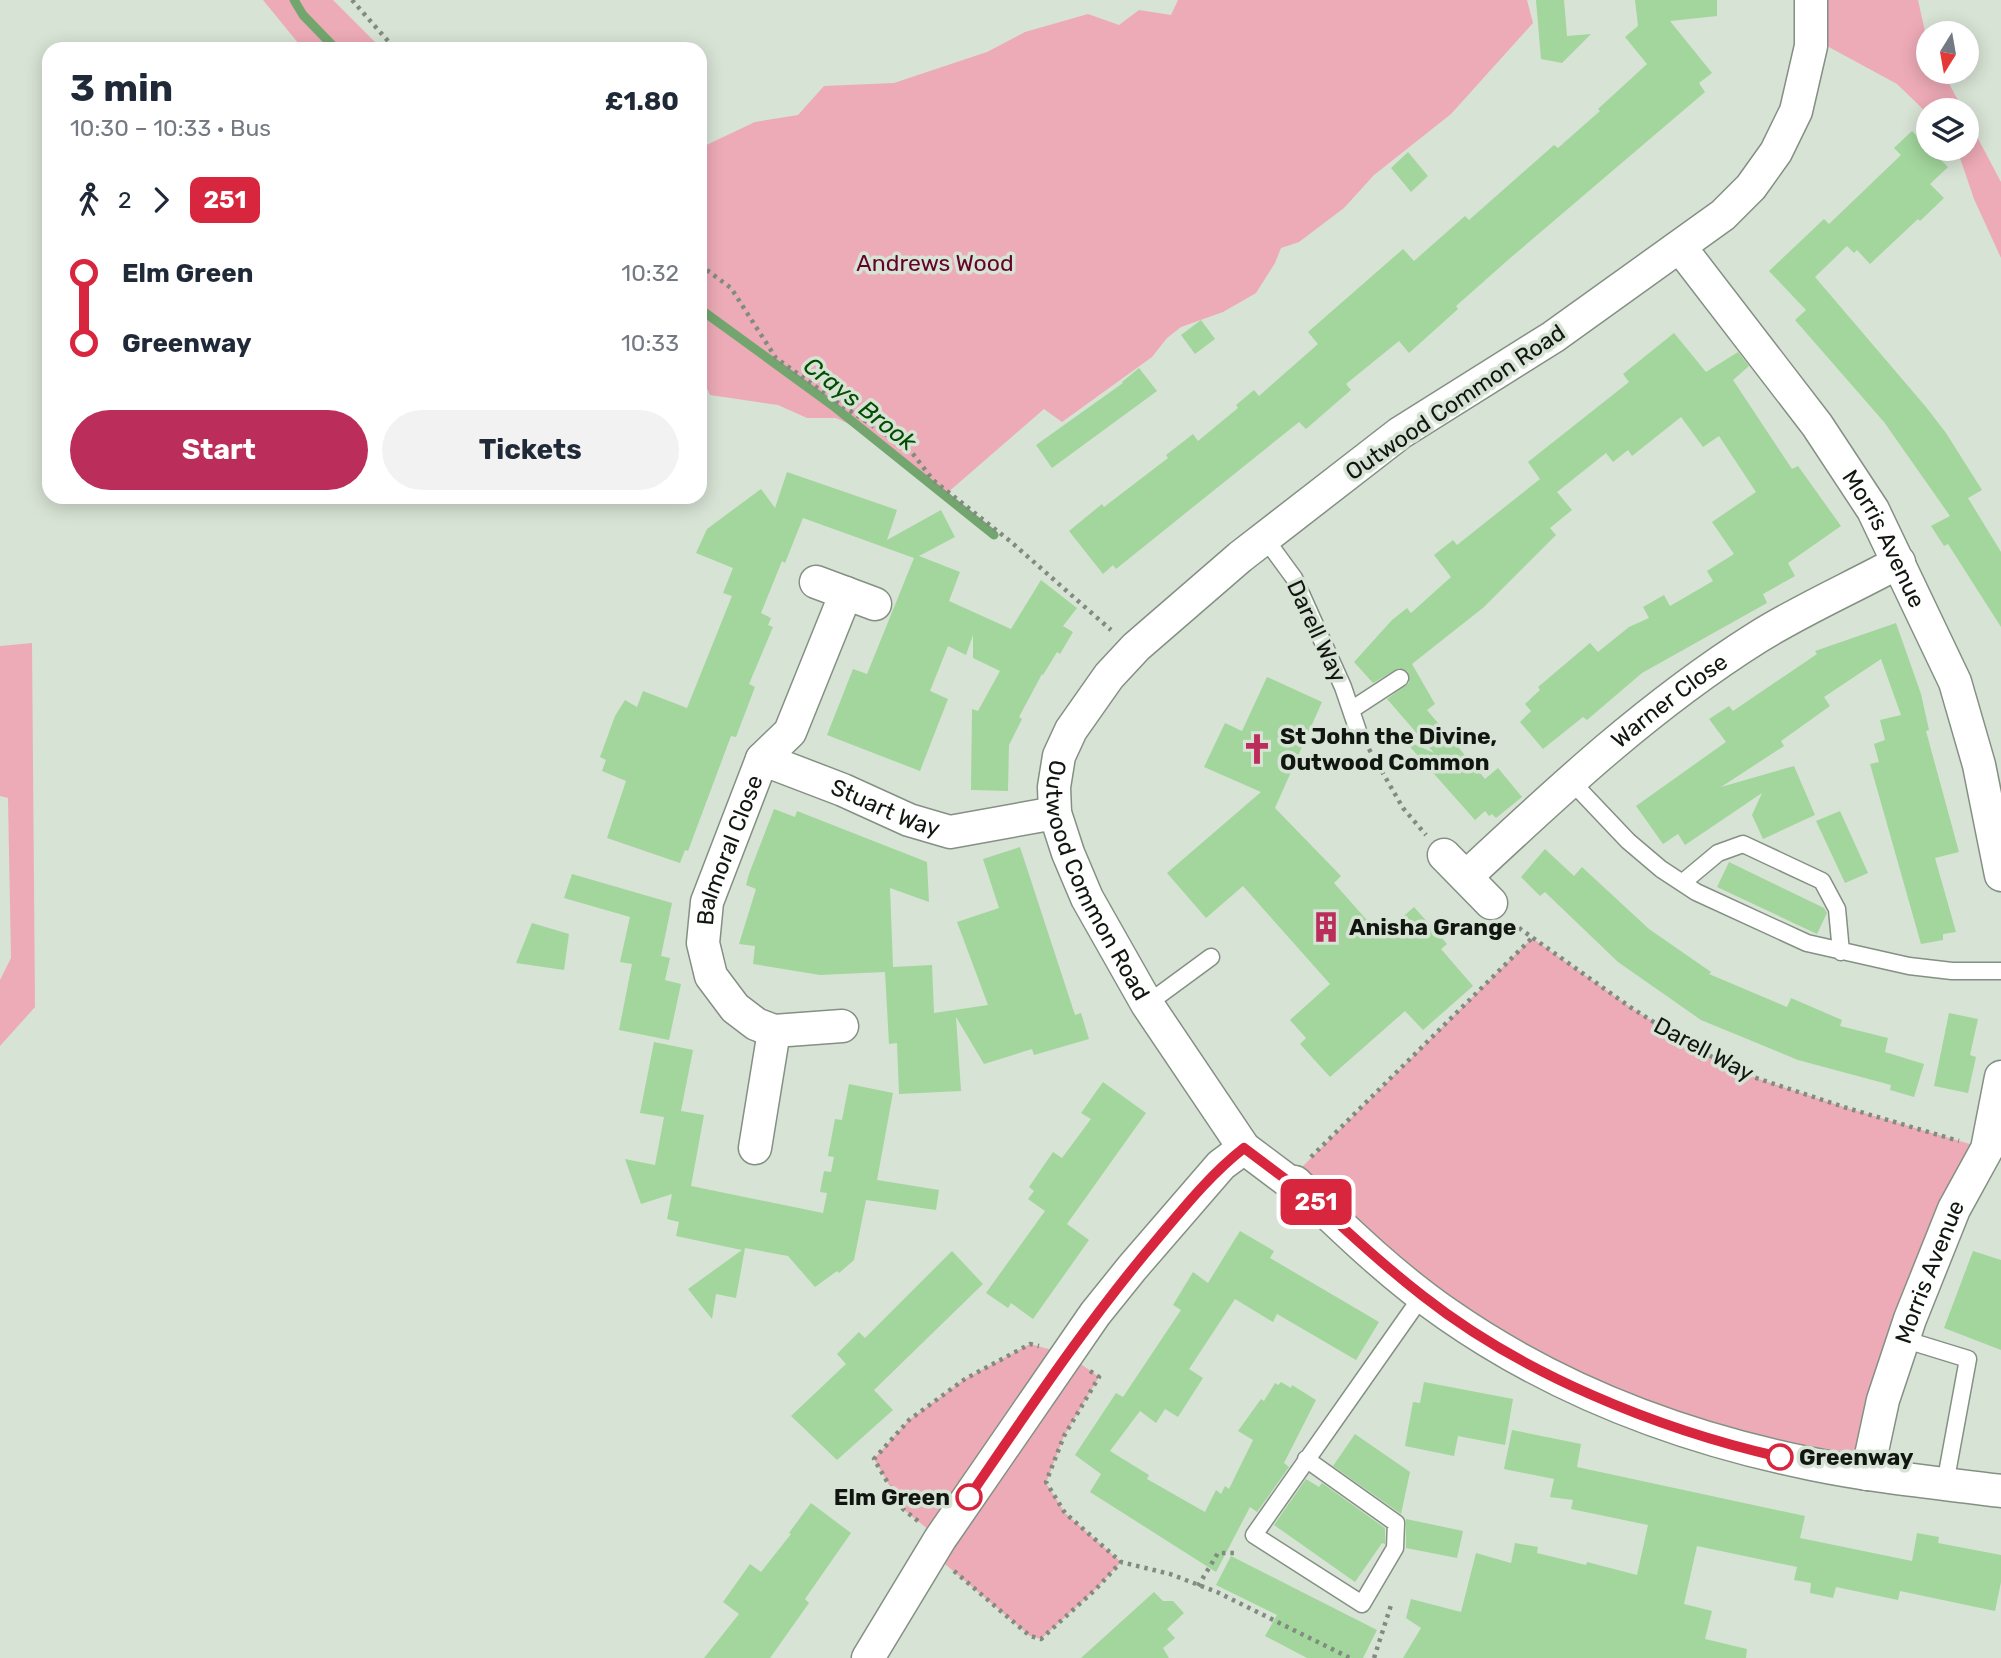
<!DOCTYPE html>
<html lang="en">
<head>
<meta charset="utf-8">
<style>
  :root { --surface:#fff; --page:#f2f2f3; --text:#1f2937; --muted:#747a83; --accent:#bb2d5b }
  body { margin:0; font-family:Rubik,sans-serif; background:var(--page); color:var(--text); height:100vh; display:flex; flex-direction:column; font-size:26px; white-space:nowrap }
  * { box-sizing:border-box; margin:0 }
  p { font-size:23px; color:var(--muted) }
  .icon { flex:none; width:38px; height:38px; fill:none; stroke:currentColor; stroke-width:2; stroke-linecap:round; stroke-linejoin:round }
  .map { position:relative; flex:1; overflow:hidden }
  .panel { position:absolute; left:42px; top:42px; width:665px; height:462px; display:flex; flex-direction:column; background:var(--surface); border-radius:21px; box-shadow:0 4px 18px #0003 }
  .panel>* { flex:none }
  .badge { padding:0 14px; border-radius:10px; font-size:24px; line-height:46px }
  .needle { width:46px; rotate:191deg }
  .controls { position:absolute; left:1916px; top:21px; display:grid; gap:14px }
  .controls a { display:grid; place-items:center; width:63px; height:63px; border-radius:50%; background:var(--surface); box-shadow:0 4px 18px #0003; font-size:35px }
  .map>.badge { position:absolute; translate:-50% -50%; box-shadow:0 0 0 4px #fff }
  .legs { display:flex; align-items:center; gap:10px; height:77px; padding:0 28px; font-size:23px }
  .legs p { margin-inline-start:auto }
  .overview { display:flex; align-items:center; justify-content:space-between; height:119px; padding:0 28px }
  h1 { font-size:38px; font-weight:700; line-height:52px }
  .button { display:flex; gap:14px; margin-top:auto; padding:14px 28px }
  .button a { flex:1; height:80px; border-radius:42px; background:var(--accent); color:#fff; font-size:28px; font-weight:700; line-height:80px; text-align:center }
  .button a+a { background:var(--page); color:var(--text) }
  ul { padding:0 28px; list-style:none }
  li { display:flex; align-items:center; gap:24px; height:70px; font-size:26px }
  li i { display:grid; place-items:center; width:10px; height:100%; margin:0 9px; background:currentColor }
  li i::after { content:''; width:18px; height:18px; margin:-9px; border:5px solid; border-radius:50%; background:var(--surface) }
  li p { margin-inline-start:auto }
  li:first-child i { background:linear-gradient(#0000 50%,currentColor 0) }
  li:last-child i { background:linear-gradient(currentColor 50%,#0000 0) }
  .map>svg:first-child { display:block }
  .green { fill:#edabb7 }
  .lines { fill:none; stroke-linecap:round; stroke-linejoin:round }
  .stream { stroke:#73a66e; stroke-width:9 }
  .building { fill:#a2d69c }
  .lane-casing { stroke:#849083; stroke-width:19 }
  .street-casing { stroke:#849083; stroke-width:35 }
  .path { stroke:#828b81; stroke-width:4.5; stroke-dasharray:3.5 5; stroke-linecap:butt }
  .lane { stroke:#fff; stroke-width:16 }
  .street { stroke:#fff; stroke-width:32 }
  .line-1-casing { stroke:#fff; stroke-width:16 }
  .line-1 { stroke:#d7263d; stroke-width:10 }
  .stop-1-dot { fill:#fff; stroke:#d7263d; stroke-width:3.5 }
  .labels { text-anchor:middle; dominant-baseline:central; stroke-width:7; stroke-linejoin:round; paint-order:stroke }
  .park-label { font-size:23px; fill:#640329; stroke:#d7e3d5 }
  .street-label { font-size:23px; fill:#121611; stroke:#d7e3d5 }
  .poi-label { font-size:23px; font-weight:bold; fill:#121611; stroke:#d7e3d5; text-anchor:start }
  .stop-label { font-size:23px; font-weight:bold; fill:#121611; stroke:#d7e3d5; text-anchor:start }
  .water-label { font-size:24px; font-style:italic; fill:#014e00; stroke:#d7e3d5 }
</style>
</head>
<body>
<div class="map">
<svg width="2001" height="1658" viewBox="0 0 2001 1658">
  <rect width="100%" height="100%" fill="#d7e3d5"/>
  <!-- green -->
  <path class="green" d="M263,0H333L382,49H303Z
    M1178,0H1527L1533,23L1451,114L1374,175L1344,208L1299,242L1281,248L1275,263L1256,293L1223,312L1181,327L1167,338L1152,357L1062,422L1044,409L946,494L871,434L836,418H807L778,405L710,395L700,374V148L755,122L798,115L824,86L894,83L987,52L1025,32L1088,14L1119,25L1139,10L1171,15Z
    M1826,0H1918L1928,45V72H1943L1963,110H1928V114L1897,84L1827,46Z
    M1967,118L2001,182V258L1974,199L1957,149H1967Z
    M32,643L35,1007L0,1046V980L11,958L8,798L0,796V646Z
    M1532,938L1630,1007L1690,1045L1744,1074L1847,1108L1987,1149L1867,1474L1813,1464L1519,1359L1288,1181Z
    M1030,1344L1067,1354L1099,1377L1064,1436L1046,1483L1065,1513L1121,1562L1096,1589L1041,1639L1030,1636L932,1553L940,1539L903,1509L874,1459L909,1420L965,1379Z"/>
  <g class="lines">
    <!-- stream -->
    <path class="stream" d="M294,0L303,15L336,49
      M700,309L832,405L994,535"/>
  </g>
  <!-- building -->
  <path class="building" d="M1536,0H1564L1567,36L1591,34L1562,63L1541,59Z
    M1635,0H1717V16L1670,21L1712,73L1699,83L1705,92L1508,260L1456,306L1458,309L1409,353L1399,341L1346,384L1351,390L1306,429L1299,422L1116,569L1113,565L1103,574L1069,531L1102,504L1104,507L1168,458L1166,455L1193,434L1198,441L1238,408L1236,405L1254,390L1259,396L1318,344L1308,332L1403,249L1414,261L1465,216L1469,220L1554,145L1558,148L1600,111L1598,109L1647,64L1625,37L1638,26Z
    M1912,131L1948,167L1930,184L1944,198L1920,221L1918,219L1870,264L1857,250L1854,253L1847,246L1815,277L1926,407L1946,433L1982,490L1968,498L2001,552V627L1948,544L1944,546L1931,526L1950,516L1884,422L1795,320L1806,310L1769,271L1824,219L1829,224L1901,155L1894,148Z
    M1408,152L1428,176L1411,192L1391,168Z
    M1201,320L1215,339L1195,354L1181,335Z
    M1674,333L1706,372L1738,352L1749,366L1733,380L1792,469L1798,466L1841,526L1788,563L1795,576L1763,594L1767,603L1642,673L1587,720L1583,717L1543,749L1520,722L1531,711L1525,704L1540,690L1538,687L1590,643L1598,652L1629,627L1649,618L1643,607L1664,595L1670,606L1713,581L1707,571L1734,554L1712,522L1756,492L1719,436L1703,447L1681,417L1632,456L1628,450L1613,462L1606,453L1557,492L1572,510L1550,528L1556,535L1484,607L1412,664L1435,704L1427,710L1485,779L1498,768L1522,797L1496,818L1492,814L1489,816L1485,811L1475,820L1403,739L1434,753L1387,699L1409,683L1408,672L1399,668L1373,683L1354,662L1392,620L1407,608L1411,613L1451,577L1434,555L1453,540L1457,545L1540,479L1528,462L1629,382L1623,374Z
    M1139,368L1157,391L1052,468L1036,445L1123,383L1122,382Z
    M787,472L897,510L887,540L941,510L955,537L919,556L960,572L949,601L1011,629L1041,580L1077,608L1063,626L1073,632L1060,654L1057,652L1043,675L1042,674L1019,717L1022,719L1009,745L1008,791L971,790L972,709L978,711L1000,671L973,658V635L966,655L948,646L930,691L948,699L920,771L827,735L853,669L867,674L914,558L803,518L785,563L782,561L761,613L771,618L768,625L773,627L749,684L755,687L736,737L731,736L688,851L685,850L680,863L607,838L626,781L602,771L606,760L600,757L615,716L625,700L637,707L643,691L687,708L732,596L723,593L733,568L696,553L707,529L761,489L775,508Z
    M1896,623L1921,694L1929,730L1926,731L1959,852L1935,858L1956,932L1943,934V940L1921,944L1870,764L1879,762L1874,744L1885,740L1880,720L1901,715L1881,659L1824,697L1830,706L1781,741L1784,746L1721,787L1794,766L1815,815L1763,839L1752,815L1762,793L1685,845L1678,834L1663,844L1636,806L1726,742L1709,719L1729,706L1733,711L1817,654L1815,651Z
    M1267,677L1322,702L1275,808L1341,876L1334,883L1381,936L1414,907L1447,944L1441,949L1473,986L1423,1030L1405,1011L1330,1077L1300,1044L1306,1038L1290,1020L1330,984L1243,886L1206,918L1167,873L1261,792L1204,767L1225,723L1242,731Z
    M774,809L795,817L797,811L927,862L929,902L890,888L893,967L932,965L934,1013L988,1005L957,922L999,908L983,859L1020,847L1075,1015L1081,1013L1089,1039L1034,1055L1032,1049L984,1064L956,1017L961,1091L899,1094L897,1043L889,1044L885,972L820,975L753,964L755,946L739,944L756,889L746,885L749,874Z
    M1840,811L1868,873L1845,883L1816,821Z
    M1545,849L1574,876L1582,867L1649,929L1711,972L1709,974L1787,1007L1791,998L1842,1020L1840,1026L1888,1038L1885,1052L1924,1064L1914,1097L1890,1090L1891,1085L1798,1060L1701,1020L1618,962L1545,892L1540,896L1521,877Z
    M1729,862L1824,908L1827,913L1817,934L1717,887Z
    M572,874L672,903L661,956L670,958L665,980L681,984L669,1040L619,1030L632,964L620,962L630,917L564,898Z
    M532,923L569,934L564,970L516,963Z
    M1949,1013L1978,1019L1970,1055L1976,1057L1968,1093L1934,1086Z
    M654,1042L693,1050L681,1111L704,1115L691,1186L823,1213L827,1193L820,1192L824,1171L831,1172L834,1157L828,1156L835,1119L842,1120L849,1084L893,1093L877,1180L939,1190L936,1210L866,1200L854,1260L839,1273L837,1271L815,1287L788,1256L745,1248L736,1298L716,1294L712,1319L688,1289L742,1250L676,1236L679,1222L667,1219L672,1194L641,1204L625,1159L655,1165L664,1117L640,1113Z
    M1103,1082L1146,1113L1067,1224L1089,1240L1033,1319L1011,1303L1008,1308L986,1293L1045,1211L1028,1199L1034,1191L1029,1187L1053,1152L1062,1158L1091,1119L1081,1113Z
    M1240,1231L1274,1251L1270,1258L1379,1322L1356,1360L1277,1314L1273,1322L1235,1299L1189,1369L1203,1378L1178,1417L1165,1409L1156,1423L1140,1411L1110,1451L1149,1475L1147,1479L1205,1512L1216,1490L1221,1494L1225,1486L1229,1489L1253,1440L1238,1431L1261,1399L1264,1401L1275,1383L1278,1385L1281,1382L1291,1388L1292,1385L1316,1400L1284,1463L1289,1467L1257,1512L1250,1507L1216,1572L1090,1492L1101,1474L1075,1455L1116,1393L1123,1397L1181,1310L1173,1305L1193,1272L1208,1283Z
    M952,1251L983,1284L874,1390L893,1410L837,1460L791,1416L846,1364L837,1354L859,1332L865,1338Z
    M1973,1251L2001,1260V1350L1944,1328Z
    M1424,1382L1513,1399L1505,1445L1458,1436L1454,1456L1405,1446L1413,1402L1420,1403Z
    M1512,1430L1581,1444L1577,1467L1805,1516L1800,1538L1912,1561L1917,1533L1939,1537L1938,1543L2001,1555V1582L1995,1611L1900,1591L1898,1600L1836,1587L1833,1598L1810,1593L1811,1583L1794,1580L1797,1567L1697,1546L1684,1604L1712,1611L1705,1639L1747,1649L1746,1658H1403L1421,1628L1406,1618L1411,1599L1461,1612L1476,1553L1511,1563L1515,1543L1538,1547L1537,1553L1586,1565L1587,1562L1637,1575L1648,1525L1571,1509L1573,1500L1550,1497L1554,1479L1504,1469Z
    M1355,1434L1410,1472L1401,1514L1333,1466Z
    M1306,1479L1319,1487L1322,1483L1385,1528V1544L1382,1543L1355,1582L1274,1525Z
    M811,1503L851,1533L805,1599L809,1603L770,1658H704L739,1614L723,1602L750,1564L761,1572L791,1534L789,1533Z
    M1406,1519L1463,1531L1457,1558L1406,1548Z
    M1231,1556L1377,1630L1363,1658H1307L1265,1636L1277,1615L1216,1585Z
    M1154,1592L1163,1601H1173L1184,1613L1167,1629L1175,1638L1163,1648L1169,1658H1081Z"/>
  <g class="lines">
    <defs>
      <path id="lane" d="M1264,537L1294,578L1343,687L1358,731
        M1351,710L1400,678
        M1571,781L1628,841L1661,869L1696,892L1807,943L1909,966L1952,971H2001
        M1682,883L1718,853L1743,844L1822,881L1837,909L1841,952
        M1147,1004L1211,957
        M1903,1339L1968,1359L1945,1484
        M1306,1459L1396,1523L1395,1548L1362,1604L1254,1535L1422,1296"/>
      <g id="street">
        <path id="s1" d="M1811,0V46L1796,111L1776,152L1751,187L1723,215L1553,337L1400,433L1240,557L1136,647L1109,676L1071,730L1059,756L1054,787L1055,813L1068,853L1087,898L1147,1004L1244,1148L1288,1181L1295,1182C1344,1229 1392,1276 1447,1314C1556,1390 1683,1438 1812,1464C1875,1477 1938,1483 2001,1491"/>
        <path id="s2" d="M1680,247L1817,425L1873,510L1955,682L1979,765L2001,875"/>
        <path d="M816,582L875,604"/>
        <path id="s3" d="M762,759L843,790L909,820L950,832L1055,813"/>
        <path d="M1444,855L1491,903"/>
        <path id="s4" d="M1467,876C1558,791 1651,704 1758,637C1801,610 1853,587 1899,562"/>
        <path id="s5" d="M842,1026L774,1031L756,1024L735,1008L711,976L703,943L707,902L762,759L790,732L846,593"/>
        <path d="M755,1148L774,1031"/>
        <path id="s6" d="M1867,1474L1883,1400L1910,1319L1954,1209L1987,1149L2001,1077"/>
        <path d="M868,1658L940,1539L1095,1314L1132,1268L1221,1165L1244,1148"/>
      </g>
    </defs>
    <!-- lane casing -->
    <use href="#lane" class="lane-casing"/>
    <!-- street casing -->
    <use href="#street" class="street-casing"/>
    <!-- path -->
    <path class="path" d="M352,0L395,49
      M700,265L731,288L776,358L841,405L910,450L933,480L1010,541L1111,630
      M1369,749L1403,808L1426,835
      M1512,923L1630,1007L1690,1045L1744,1074L1847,1108L1959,1141
      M1311,1157L1532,938
      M1090,1371L1099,1377L1064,1436L1046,1482L1065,1513L1121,1562
      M918,1521L903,1509L874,1459L909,1420L965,1379L1030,1344L1039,1346
      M954,1571L1030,1636L1041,1639L1096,1589L1121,1562L1170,1574L1217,1592L1350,1658
      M1198,1586L1218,1553H1234L1238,1550
      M1374,1658L1392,1602"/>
    <!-- lane -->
    <use href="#lane" class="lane"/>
    <!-- street -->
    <use href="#street" class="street"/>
  </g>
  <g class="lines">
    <defs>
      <path id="line-1" d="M969,1497C1030,1408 1089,1319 1159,1237C1186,1205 1212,1173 1244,1148L1288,1181L1295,1182C1336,1222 1378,1261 1423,1296C1522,1374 1657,1429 1780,1457"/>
    </defs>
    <!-- line-1 casing -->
    <use href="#line-1" class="line-1-casing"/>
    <!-- line-1 -->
    <use href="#line-1" class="line-1"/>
  </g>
  <!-- icons -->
  <defs>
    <symbol id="church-bare" viewBox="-9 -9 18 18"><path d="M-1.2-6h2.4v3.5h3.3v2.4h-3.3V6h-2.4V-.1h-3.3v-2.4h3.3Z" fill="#bb2d5b" stroke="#d7e3d5" stroke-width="2.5" paint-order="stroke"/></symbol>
    <symbol id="building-bare" viewBox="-9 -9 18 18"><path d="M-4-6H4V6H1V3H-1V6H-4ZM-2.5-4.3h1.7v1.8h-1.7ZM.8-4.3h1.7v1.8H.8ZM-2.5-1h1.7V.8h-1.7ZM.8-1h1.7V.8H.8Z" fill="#bb2d5b" stroke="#d7e3d5" stroke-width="2.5" paint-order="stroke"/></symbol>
  </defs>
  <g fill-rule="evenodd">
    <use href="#church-bare" x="1235" y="727" width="44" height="44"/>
    <use href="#building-bare" x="1304" y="905" width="44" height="44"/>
  </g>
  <!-- markers -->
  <g class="stop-1-dot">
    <circle cx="1780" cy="1457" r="12"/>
    <circle cx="969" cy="1497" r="12"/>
  </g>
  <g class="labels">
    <!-- park labels -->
    <g class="park-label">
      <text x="935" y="263">Andrews Wood</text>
    </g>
    <!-- street labels -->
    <g class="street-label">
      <text transform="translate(1455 402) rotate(-34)">Outwood Common Road</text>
      <text stroke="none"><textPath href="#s2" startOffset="357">Morris Avenue</textPath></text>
      <text transform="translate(1317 631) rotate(65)">Darell Way</text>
      <text stroke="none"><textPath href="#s4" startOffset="268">Warner Close</textPath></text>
      <text stroke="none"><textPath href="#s3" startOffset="133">Stuart Way</textPath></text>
      <text stroke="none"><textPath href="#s5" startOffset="285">Balmoral Close</textPath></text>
      <text stroke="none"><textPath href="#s1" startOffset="1239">Outwood Common Road</textPath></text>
      <text transform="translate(1704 1049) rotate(28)">Darell Way</text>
      <text stroke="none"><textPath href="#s6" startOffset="212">Morris Avenue</textPath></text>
    </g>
    <!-- poi labels -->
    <g class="poi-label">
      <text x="1280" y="736">St John the Divine,<tspan x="1280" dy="26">Outwood Common</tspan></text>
      <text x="1349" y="927">Anisha Grange</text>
    </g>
    <!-- stop labels -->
    <g class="stop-label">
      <text x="1799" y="1457">Greenway</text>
      <text x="950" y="1497" text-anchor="end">Elm Green</text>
    </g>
    <!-- water labels -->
    <g class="water-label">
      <text transform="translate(860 404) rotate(38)">Crays Brook</text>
    </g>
  </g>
</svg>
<div class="controls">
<a><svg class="needle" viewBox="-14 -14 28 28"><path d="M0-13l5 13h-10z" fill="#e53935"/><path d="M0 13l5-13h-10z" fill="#747a83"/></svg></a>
<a><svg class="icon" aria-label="layers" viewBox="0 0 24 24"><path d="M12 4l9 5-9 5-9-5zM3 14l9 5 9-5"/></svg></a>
</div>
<b class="badge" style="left:1316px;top:1202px;background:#d7263d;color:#fff">251</b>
<section class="panel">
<div class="overview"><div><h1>3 min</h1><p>10:30 – 10:33 · Bus</p></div><b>£1.80</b></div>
<div class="legs"><svg class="icon" aria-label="walk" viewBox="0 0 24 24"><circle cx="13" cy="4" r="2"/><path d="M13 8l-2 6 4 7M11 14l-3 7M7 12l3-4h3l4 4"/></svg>2<svg class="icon" aria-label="forward" viewBox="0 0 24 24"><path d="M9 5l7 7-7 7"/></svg><b class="badge" style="background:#d7263d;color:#fff">251</b></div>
<ul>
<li><i style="color:#d7263d"></i><b>Elm Green</b><p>10:32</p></li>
<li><i style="color:#d7263d"></i><b>Greenway</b><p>10:33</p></li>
</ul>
<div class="button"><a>Start</a><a>Tickets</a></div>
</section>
</div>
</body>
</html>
